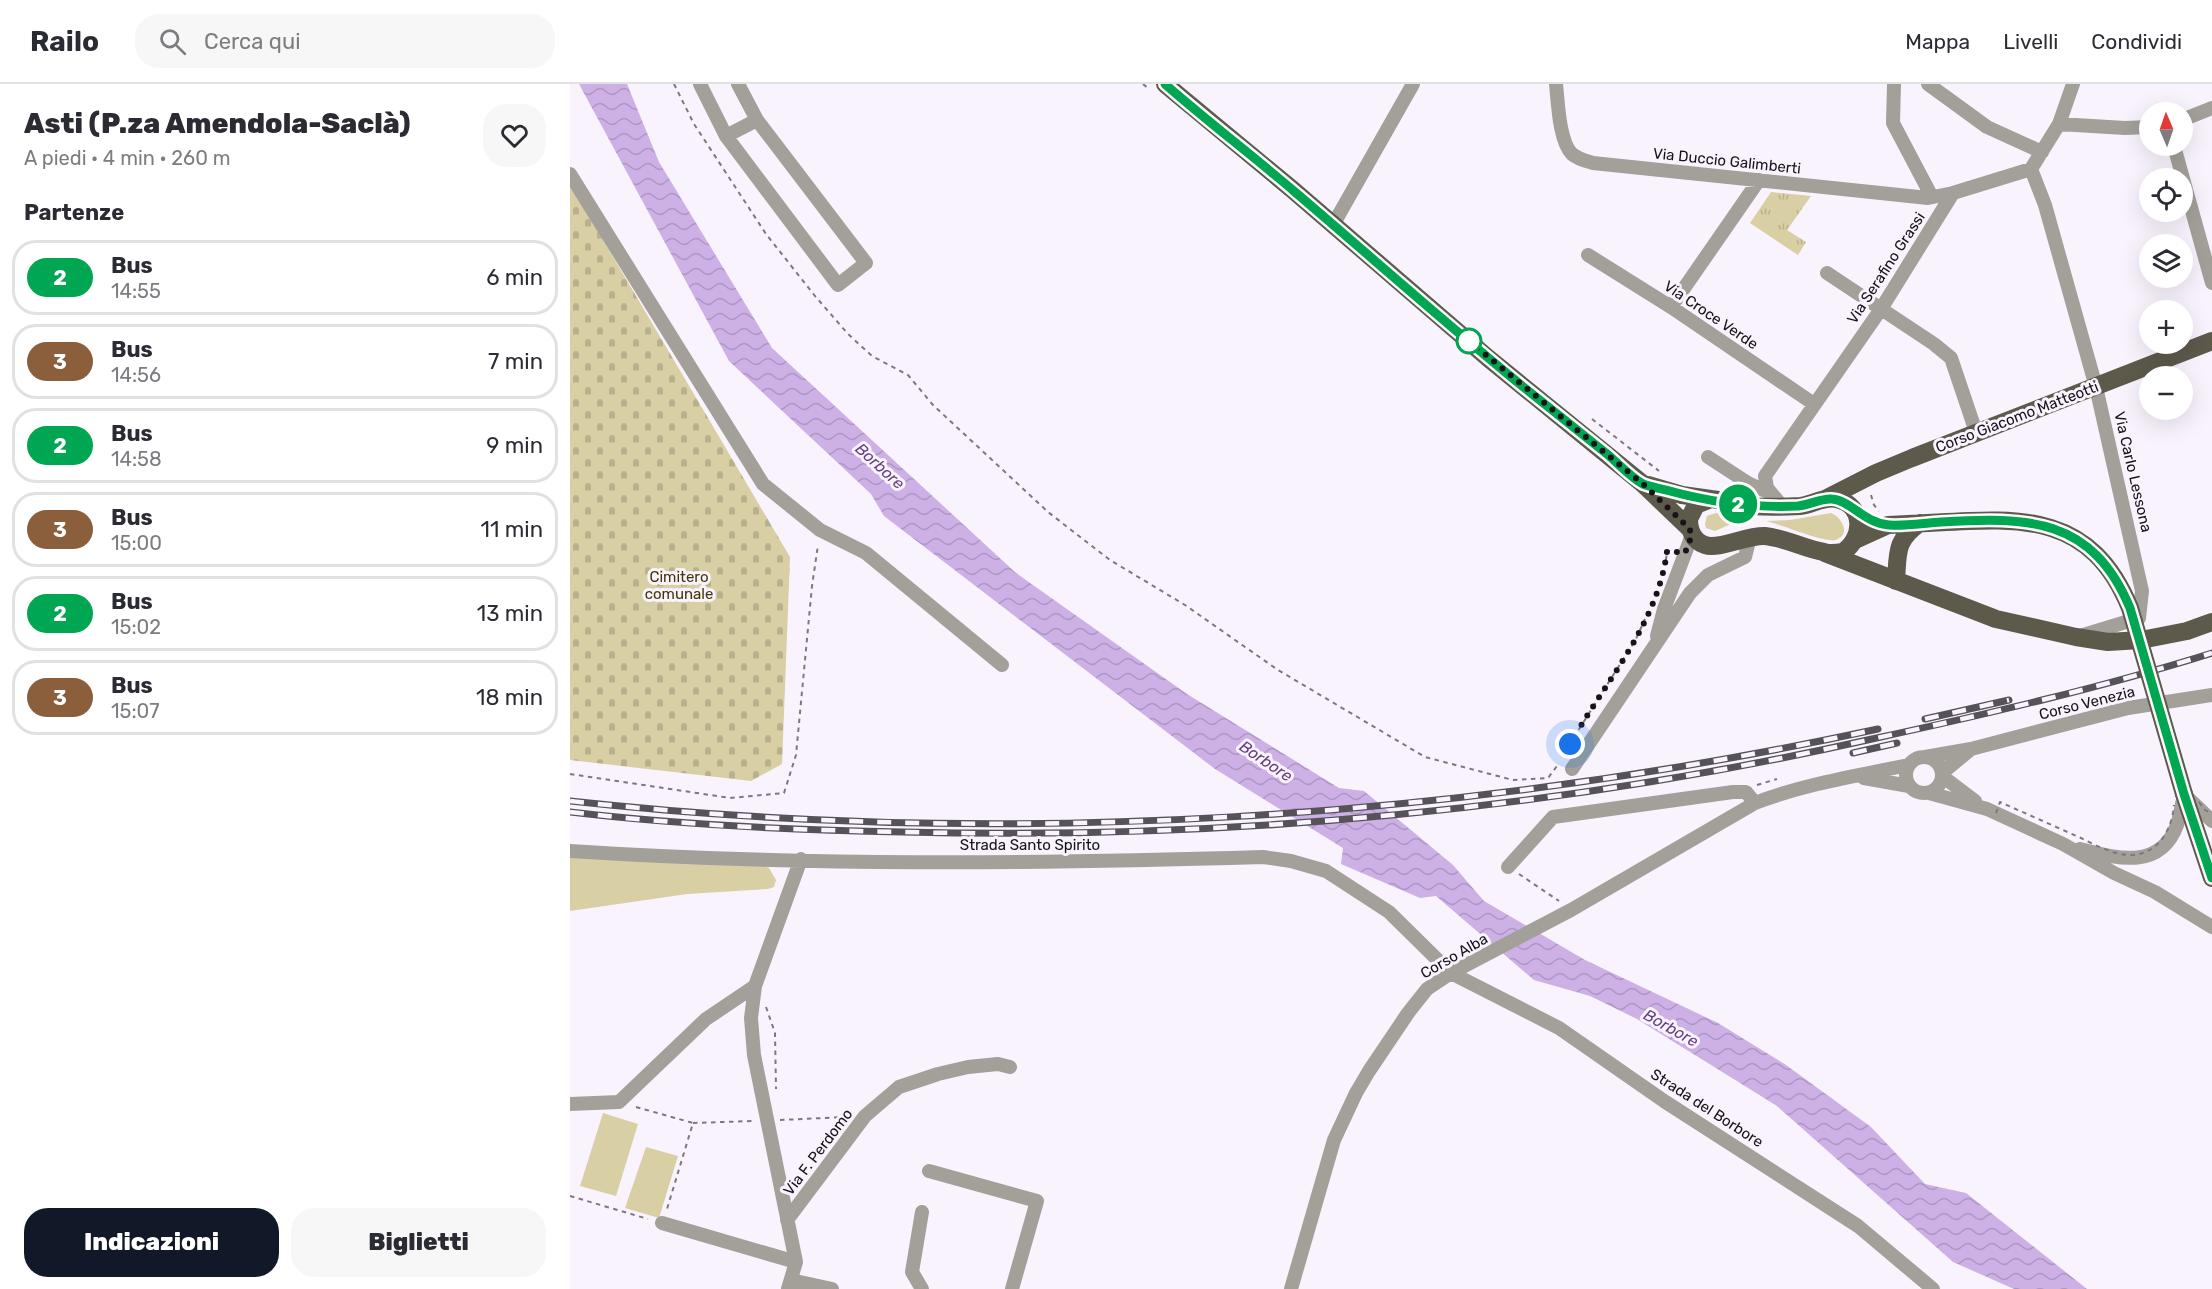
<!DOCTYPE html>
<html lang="it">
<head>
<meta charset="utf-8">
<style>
  :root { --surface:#fff; --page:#f7f7f7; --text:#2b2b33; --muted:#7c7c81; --line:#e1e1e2; --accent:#111827 }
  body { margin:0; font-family:Rubik,sans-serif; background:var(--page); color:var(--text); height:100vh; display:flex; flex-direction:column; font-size:22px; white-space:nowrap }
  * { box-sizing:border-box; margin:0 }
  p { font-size:20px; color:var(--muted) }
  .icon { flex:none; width:33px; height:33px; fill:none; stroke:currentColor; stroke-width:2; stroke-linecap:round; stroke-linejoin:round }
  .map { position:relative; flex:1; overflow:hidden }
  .sheet { display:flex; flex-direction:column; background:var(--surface); width:570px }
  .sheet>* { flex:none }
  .badge { padding:0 12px; border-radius:20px; font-size:21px; line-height:39px }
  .needle { width:39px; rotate:358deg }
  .fabs { position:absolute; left:1569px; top:18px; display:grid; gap:12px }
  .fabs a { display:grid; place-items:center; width:54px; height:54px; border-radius:50%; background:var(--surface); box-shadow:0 6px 24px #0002; font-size:30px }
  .you { position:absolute; width:30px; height:30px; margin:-15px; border:4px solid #fff; border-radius:50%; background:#1a73e8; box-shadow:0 0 0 9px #1a73e833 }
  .map>.badge { position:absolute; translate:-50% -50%; box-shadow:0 0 0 3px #fff }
  h2 { padding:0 24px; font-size:22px; line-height:54px }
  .round { display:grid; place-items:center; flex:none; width:63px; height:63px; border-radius:24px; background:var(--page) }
  .overview { display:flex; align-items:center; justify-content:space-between; height:102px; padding:0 24px }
  h1 { font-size:28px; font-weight:800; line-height:45px }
  .primary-button { display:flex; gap:12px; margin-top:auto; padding:12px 24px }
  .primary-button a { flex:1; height:69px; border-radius:24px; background:var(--accent); color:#fff; font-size:24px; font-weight:800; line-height:69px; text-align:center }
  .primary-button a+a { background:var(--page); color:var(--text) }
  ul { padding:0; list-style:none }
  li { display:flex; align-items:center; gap:18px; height:75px; margin:0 12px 9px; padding:0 12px; border:3px solid var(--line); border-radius:24px }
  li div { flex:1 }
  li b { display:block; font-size:22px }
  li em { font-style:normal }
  li .badge { min-width:66px; font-weight:700; text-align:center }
  header { display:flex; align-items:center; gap:36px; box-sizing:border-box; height:84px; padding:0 30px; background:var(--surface); border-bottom:2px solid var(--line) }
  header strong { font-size:28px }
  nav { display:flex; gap:33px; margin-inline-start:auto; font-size:21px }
  .search { width:420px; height:54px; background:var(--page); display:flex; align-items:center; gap:15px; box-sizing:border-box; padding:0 21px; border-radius:24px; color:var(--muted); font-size:22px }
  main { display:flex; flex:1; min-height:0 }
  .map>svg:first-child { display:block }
  .grass { fill:#d8cfa4 }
  .cemetery { fill:url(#cemetery-stones) }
  .park { fill:url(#park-tufts) }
  .water { fill:url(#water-waves) }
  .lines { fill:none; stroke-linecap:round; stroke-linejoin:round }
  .path { stroke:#7c7880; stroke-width:2; stroke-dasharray:4.5 4.5; stroke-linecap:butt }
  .minor { stroke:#a2a098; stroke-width:14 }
  .major { stroke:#5d5a4c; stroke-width:18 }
  .rail-casing { stroke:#56525a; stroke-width:7 }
  .rail { stroke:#f9f3fe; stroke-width:4.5; stroke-dasharray:14; stroke-linecap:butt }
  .path-bridge { stroke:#7c7880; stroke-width:2; stroke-dasharray:4.5 4.5; stroke-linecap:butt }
  .major-bridge { stroke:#5d5a4c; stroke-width:18 }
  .line-casing { stroke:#fff; stroke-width:14 }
  .line { stroke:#00a651; stroke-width:9 }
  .walk { stroke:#161319; stroke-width:6; stroke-dasharray:0 10.8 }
  .stop-dot { fill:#fff; stroke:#00a651; stroke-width:3 }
  .labels { text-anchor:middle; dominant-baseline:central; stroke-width:6; stroke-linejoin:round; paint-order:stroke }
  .street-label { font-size:15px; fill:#161319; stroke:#f9f3fe }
  .park-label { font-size:15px; fill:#413603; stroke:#f9f3fe }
  .water-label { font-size:16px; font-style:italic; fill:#643f81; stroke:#f9f3fe }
</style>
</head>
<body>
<header>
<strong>Railo</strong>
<div class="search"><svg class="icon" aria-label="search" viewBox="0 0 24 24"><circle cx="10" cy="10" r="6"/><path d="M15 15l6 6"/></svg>Cerca qui</div>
<nav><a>Mappa</a><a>Livelli</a><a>Condividi</a></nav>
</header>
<main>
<section class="sheet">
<div class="overview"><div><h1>Asti (P.za Amendola-Saclà)</h1><p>A piedi · 4 min · 260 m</p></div><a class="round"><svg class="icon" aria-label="heart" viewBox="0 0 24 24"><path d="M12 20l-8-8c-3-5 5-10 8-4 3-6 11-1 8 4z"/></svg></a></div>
<h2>Partenze</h2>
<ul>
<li><span class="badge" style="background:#00a651;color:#fff">2</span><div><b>Bus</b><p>14:55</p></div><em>6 min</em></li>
<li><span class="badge" style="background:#8b5e3c;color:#fff">3</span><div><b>Bus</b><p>14:56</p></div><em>7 min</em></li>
<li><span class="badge" style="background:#00a651;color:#fff">2</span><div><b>Bus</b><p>14:58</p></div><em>9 min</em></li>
<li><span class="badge" style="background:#8b5e3c;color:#fff">3</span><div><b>Bus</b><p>15:00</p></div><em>11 min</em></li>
<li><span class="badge" style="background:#00a651;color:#fff">2</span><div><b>Bus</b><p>15:02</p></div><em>13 min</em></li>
<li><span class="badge" style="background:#8b5e3c;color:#fff">3</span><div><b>Bus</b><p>15:07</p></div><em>18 min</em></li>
</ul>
<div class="primary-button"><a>Indicazioni</a><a>Biglietti</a></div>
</section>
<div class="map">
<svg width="1642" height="1205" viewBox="0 0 1642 1205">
  <defs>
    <pattern id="cemetery-stones" width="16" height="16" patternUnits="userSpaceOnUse" patternTransform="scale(1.5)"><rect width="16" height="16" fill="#d8cfa4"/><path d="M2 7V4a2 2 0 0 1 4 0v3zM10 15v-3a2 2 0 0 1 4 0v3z" fill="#b9b18d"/></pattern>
    <pattern id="park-tufts" width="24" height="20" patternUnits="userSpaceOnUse" patternTransform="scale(1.5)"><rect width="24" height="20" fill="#d8cfa4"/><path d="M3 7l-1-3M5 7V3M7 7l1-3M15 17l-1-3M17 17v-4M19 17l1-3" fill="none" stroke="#b9b18d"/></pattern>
    <pattern id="water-waves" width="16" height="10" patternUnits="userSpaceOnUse" patternTransform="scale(1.5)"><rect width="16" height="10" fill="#ccb0e6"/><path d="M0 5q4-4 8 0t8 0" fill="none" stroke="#ae96c5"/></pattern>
  </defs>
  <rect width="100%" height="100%" fill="#f9f3fe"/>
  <!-- grass -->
  <path class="grass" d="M1146,429L1186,436L1161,440L1145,447L1136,444L1135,440L1137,432Z
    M1261,429C1272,433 1282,452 1265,456C1254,459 1210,440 1196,437L1220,436Z
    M0,773L192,780L199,784L206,796L204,803L198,805L117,810L0,827Z
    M33,1029L68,1040L46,1112L10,1102Z
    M76,1063L108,1072L89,1134L55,1124Z"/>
  <!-- cemetery -->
  <path class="cemetery" d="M0,100L220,473L212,680L181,697L0,676Z"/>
  <!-- park -->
  <path class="park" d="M1201,108L1241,112L1217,146L1236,158L1228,171L1180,139Z"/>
  <!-- water -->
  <path class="water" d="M9,0H57L89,78L202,264L446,489L617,610L769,704L794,707L883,781L914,817L1015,876L1148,939L1216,981L1301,1043L1355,1100L1396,1109L1517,1205H1444L1383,1178L1207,1022L1067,935L1020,912L964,896L866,812L850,814L771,780L773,764L645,685L314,432L301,410L159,277Z"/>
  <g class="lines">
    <!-- path -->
    <path class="path" d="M104,0L124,40L196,150L245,212L278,250L302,272L338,291L363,321L478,428L540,476L615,521L708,586L855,673L943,696L978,694L987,682
      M573,0L579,5
      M1022,335L1089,387
      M1301,411L1304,421L1309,427
      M1096,476L1097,467H1100
      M999,661L1066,555L1075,535
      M0,690L160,714L214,709L226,671L242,502L248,461
      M1187,701L1207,695
      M949,790L989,817
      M196,923L205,949L206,1005
      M66,1023L123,1039L97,1125
      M210,1036L276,1033
      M123,1039L183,1037
      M0,1112L78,1135"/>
    <!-- minor -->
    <path class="minor" d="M130,0L156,52L268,201L296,179L187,36L168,0
      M986,0C988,18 989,57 1002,70C1008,75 1016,77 1023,79L1358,114L1383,109L1461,85L1489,40L1503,0
      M1324,0L1323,39L1362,113
      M1358,0L1417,43L1472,68
      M1612,36L1642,24
      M1489,40L1555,44L1580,43
      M156,52L187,36
      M1604,62L1642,199
      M1461,85L1475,121L1526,303L1572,507L1569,534L1510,552
      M0,90L193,400L250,446L296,469L432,581
      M763,141L843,0
      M1018,171L1101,223L1244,320
      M1257,189L1364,260L1381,274L1406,348
      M1101,223L1189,96
      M1138,373L1178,399
      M1172,421L1177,411L1178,399L1202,410
      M1212,422L1197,404L1195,392L1311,225L1383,109
      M1087,552L1094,525L1122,451
      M1401,665L1558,624L1642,611
      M1355,673L1401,665L1372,689
      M1336 691a18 18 0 1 1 36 0a18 18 0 1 1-36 0Z
      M1002,685L1120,509L1138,491L1175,473L1180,453
      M1372,692L1405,717
      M1294,694L1339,702
      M1359,709L1417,725L1493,760L1544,789L1585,808L1642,843
      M1617,713L1642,737
      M1510,765C1546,774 1590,787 1607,741C1610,732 1612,720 1614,710
      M0,767C230,782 462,780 693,773L721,777L756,787L819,828L881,889L989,944L1094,1017L1288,1142L1363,1205
      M938,783L983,733L1163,708H1176L1185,719
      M0,1020L49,1018L136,935L185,902
      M359,1087L467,1117L442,1205
      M352,1128L342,1188L352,1205
      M217,1136L295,1032L329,1003L368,990L398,983L428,980L440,983
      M92,1139L226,1178
      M221,1196L262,1205
      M218,1205L226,1178L184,971L181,934L185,902L231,775
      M721,1205L764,1056L786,1009L799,987L838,929L857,905L881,889L1001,826L1185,719C1234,700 1287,692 1338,681"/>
    <!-- major -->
    <path class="major" d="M595,0L723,106L918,274L1073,400L1119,444
      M1078,401L1112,411L1141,415
      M1141,415C1152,416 1162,419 1173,421C1191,424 1211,423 1230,422C1242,421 1254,412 1266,415C1295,421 1294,454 1273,468C1267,469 1260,470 1254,468C1234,465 1216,454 1195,452C1177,451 1149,466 1135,461C1123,457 1119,446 1119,435L1126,421Z
      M1255,415L1306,389L1342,374L1642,257
      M1285,456L1318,441L1358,439
      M1255,469L1426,535L1506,553L1538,558L1571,556L1617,547L1642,538
      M1326,497C1328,469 1325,456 1350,439
      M1614,710L1642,794"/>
    <defs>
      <path id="rail" d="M1355,635L1439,616
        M1283,669L1327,659
        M0,717C435,764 880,737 1308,645
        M0,728C110,741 222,746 333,748C658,756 985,726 1302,655C1417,630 1530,604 1642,569"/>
    </defs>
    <!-- rail casing -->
    <use href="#rail" class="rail-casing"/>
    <!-- rail -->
    <use href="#rail" class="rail"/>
    <!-- path-bridge -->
    <path class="path-bridge" d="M1629,718L1635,726L1642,730
      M1426,729L1430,718C1457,730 1484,742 1511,754C1525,761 1544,771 1560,771C1588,771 1602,746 1604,721"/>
    <!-- major-bridge -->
    <path class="major-bridge" d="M1358,439C1447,434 1520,426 1560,524L1614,710"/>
  </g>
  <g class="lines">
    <defs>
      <path id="line" d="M595,0C637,37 682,71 725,108C800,172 874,238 951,301C980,324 1008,347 1037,370C1048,379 1060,393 1073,400C1080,403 1089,404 1096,406C1139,418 1184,424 1228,422C1240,421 1251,414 1262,415C1280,416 1294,439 1319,441C1336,442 1354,439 1371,438C1458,433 1522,433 1560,524L1614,710L1642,794"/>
    </defs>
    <!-- line casing -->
    <use href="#line" class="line-casing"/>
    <!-- line -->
    <use href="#line" class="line"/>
    <!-- walk -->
    <path class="walk" d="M899,257L1073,400L1119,444L1122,451L1115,469L1097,467C1088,540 1035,598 1000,660"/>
  </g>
  <!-- markers -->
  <circle class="stop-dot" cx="899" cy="257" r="12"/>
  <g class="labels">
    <!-- street labels -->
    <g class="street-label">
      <text transform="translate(1157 77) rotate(6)">Via Duccio Galimberti</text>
      <text transform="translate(1316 184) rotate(-57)">Via Serafino Grassi</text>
      <text transform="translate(1141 231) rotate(34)">Via Croce Verde</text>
      <text transform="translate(1447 333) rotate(-21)">Corso Giacomo Matteotti</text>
      <text transform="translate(1563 388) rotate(77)">Via Carlo Lessona</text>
      <text transform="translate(1517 619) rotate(-14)">Corso Venezia</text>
      <text x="460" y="761">Strada Santo Spirito</text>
      <text transform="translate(884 872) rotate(-30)">Corso Alba</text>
      <text transform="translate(1137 1024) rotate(33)">Strada del Borbore</text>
      <text transform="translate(248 1068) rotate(-53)">Via F. Perdomo</text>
    </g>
    <!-- park labels -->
    <g class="park-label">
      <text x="109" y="493">Cimitero<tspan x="109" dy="17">comunale</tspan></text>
    </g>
    <!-- water labels -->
    <g class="water-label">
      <text transform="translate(310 382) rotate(42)">Borbore</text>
      <text transform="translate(696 677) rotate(34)">Borbore</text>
      <text transform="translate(1101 944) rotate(29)">Borbore</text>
    </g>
  </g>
</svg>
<div class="fabs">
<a><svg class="needle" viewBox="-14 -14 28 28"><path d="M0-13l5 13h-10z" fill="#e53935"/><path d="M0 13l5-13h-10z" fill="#7c7c81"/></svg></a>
<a><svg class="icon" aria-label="locate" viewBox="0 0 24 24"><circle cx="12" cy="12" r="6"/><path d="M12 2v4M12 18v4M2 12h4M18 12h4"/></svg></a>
<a><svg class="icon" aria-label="layers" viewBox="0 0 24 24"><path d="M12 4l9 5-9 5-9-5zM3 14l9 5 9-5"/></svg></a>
<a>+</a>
<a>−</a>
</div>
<div class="you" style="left:1000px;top:660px"></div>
<b class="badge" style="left:1168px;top:420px;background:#00a651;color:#fff">2</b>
</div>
</main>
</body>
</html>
